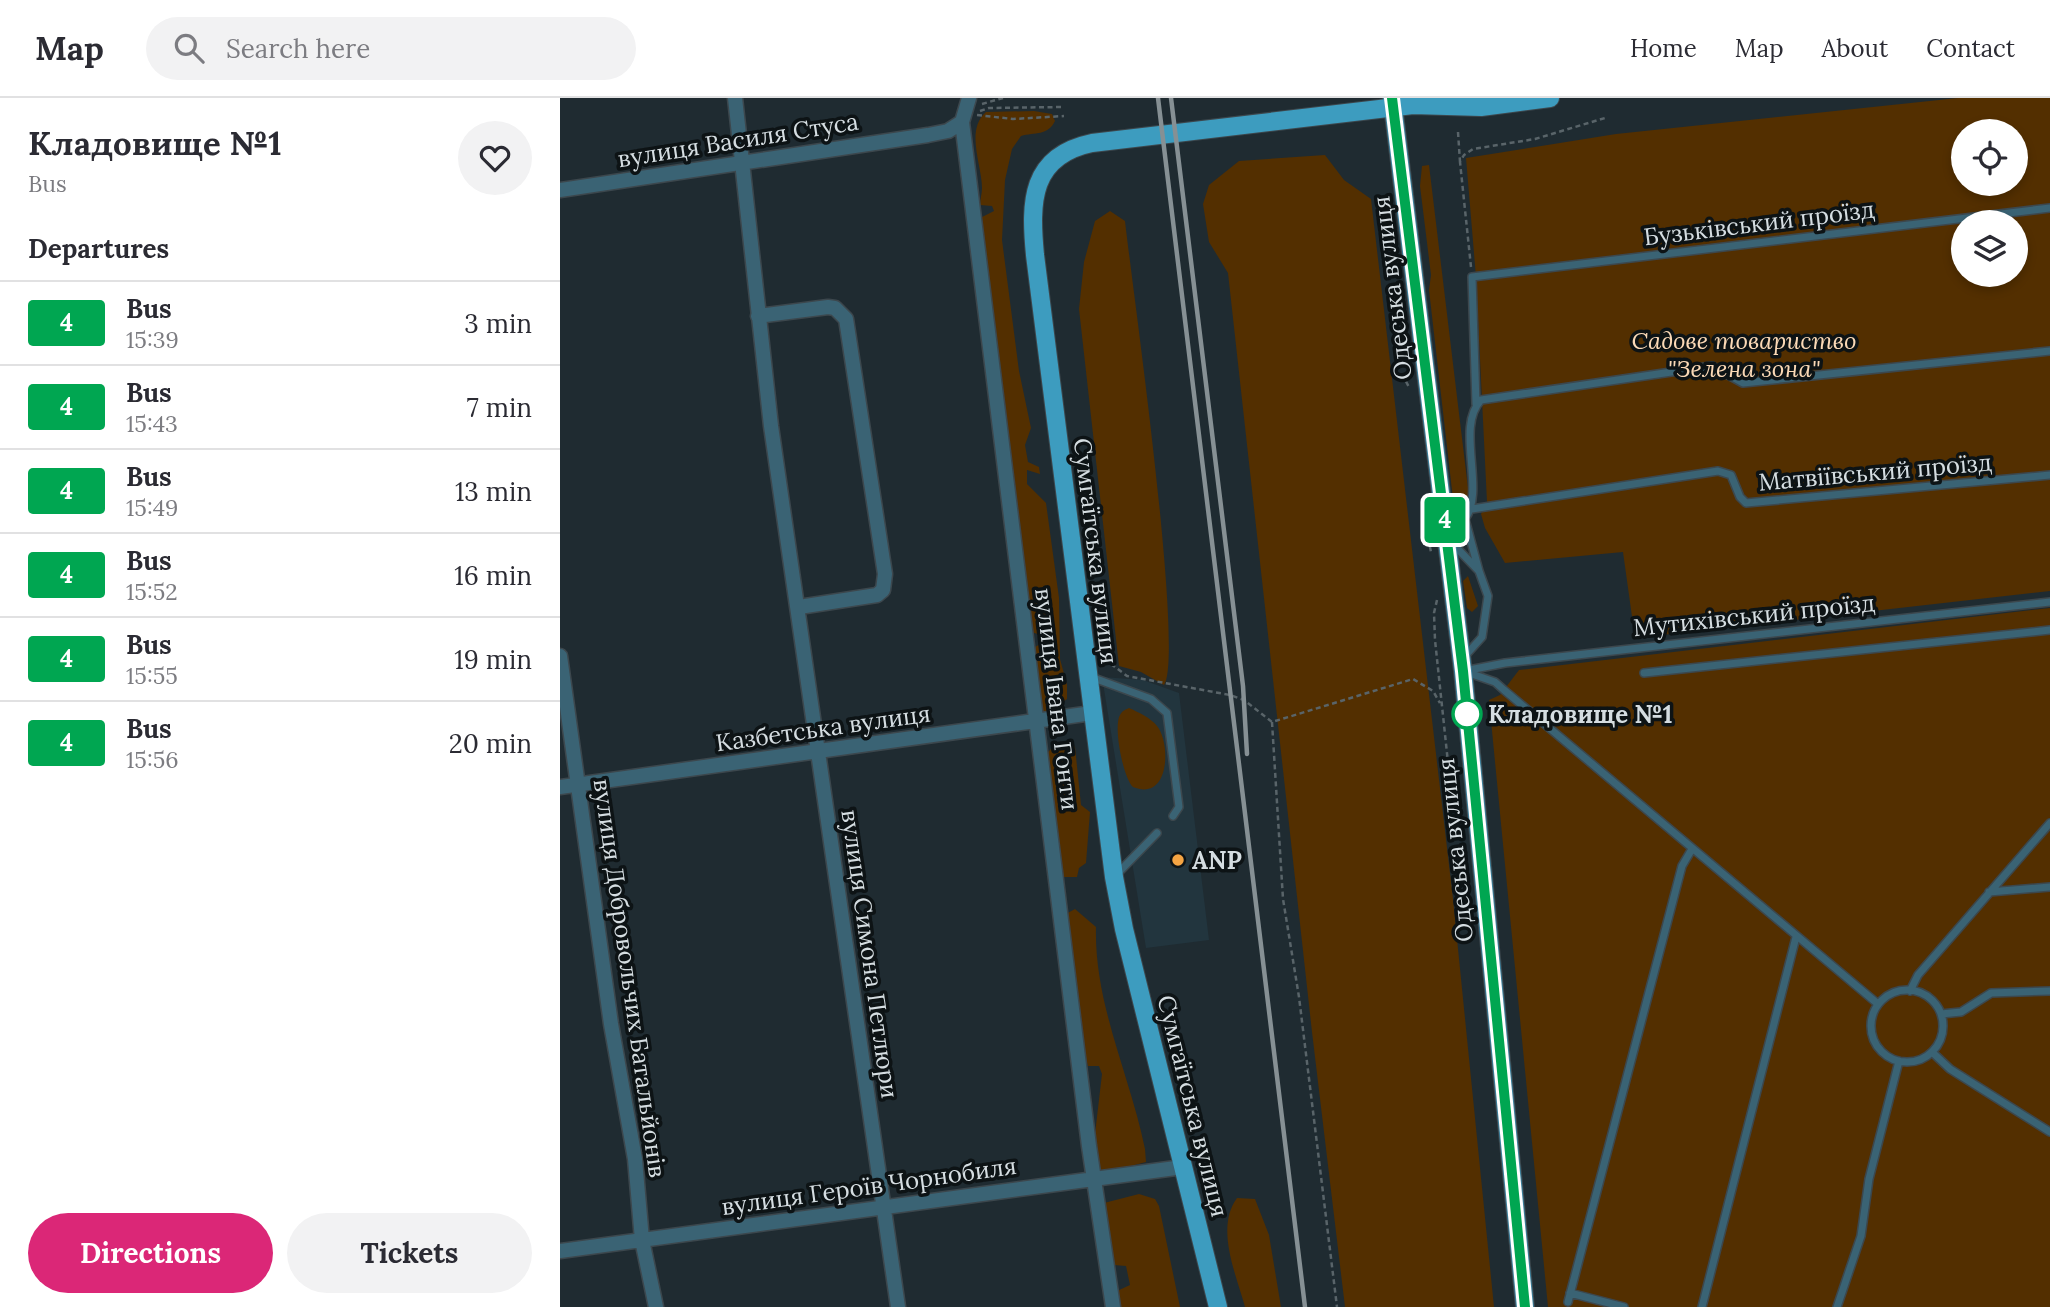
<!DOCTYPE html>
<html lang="en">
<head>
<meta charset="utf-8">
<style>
  :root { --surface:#fff; --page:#f2f2f3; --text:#2b2b33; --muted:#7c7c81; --line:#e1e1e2; --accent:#db2777 }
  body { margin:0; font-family:Lora,serif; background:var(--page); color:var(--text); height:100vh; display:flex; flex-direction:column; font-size:26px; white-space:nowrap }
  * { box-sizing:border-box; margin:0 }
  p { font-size:23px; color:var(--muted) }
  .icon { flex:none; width:38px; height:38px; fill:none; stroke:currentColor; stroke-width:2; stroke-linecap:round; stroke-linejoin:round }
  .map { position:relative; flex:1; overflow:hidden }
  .panel { display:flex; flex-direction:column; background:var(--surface); width:560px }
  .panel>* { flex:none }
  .badge { padding:0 14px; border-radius:5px; font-size:24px; line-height:46px }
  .buttons { position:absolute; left:1391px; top:21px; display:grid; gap:14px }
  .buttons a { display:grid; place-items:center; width:77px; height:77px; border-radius:50%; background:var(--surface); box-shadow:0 4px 10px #0003; font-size:35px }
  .map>.badge { position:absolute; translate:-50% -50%; box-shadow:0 0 0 4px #fff }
  h2 { padding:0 28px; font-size:26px; line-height:63px }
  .round { display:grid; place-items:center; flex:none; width:74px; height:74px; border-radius:37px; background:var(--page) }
  .headline { display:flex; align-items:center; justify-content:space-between; height:119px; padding:0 28px }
  h1 { font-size:33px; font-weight:700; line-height:52px }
  .action { display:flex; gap:14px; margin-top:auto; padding:14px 28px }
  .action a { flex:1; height:80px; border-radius:42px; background:var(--accent); color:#fff; font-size:28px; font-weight:700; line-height:80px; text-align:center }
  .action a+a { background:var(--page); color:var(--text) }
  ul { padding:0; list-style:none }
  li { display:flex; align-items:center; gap:21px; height:84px; padding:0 28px; border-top:2px solid var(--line) }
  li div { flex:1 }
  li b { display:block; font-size:26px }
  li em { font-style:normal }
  li .badge { min-width:77px; font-weight:700; text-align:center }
  header { display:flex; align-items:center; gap:42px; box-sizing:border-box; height:98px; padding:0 35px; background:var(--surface); border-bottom:2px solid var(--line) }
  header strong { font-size:33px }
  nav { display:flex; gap:38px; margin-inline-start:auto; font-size:24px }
  .search { width:490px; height:63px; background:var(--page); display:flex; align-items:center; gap:18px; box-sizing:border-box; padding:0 24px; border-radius:38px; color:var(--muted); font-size:26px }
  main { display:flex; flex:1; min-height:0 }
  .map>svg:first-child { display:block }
  .built { fill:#22353e }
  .green { fill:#532f00; fill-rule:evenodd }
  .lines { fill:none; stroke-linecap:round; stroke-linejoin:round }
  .service-casing { stroke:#3c474d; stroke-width:10 }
  .minor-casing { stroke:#3c474d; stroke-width:17 }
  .secondary-casing { stroke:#3c474d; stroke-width:20 }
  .primary-casing { stroke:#3c474d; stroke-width:20 }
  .path { stroke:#596469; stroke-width:2.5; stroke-dasharray:5 3.5; stroke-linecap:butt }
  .service { stroke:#3a6374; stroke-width:7 }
  .minor { stroke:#3a6374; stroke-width:14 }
  .secondary { stroke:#3d839f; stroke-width:18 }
  .primary { stroke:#3d9cbf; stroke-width:18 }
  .rail { stroke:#869094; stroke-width:4.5 }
  .line-casing { stroke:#fff; stroke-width:16 }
  .line { stroke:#00a651; stroke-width:10 }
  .stop-dot { fill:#fff; stroke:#00a651; stroke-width:3.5 }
  .poi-dot { fill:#f4a443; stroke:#0d1315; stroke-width:2.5 }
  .labels { text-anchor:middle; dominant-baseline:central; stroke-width:7; stroke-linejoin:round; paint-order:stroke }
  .street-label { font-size:24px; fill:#d5dde1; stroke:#0d1315 }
  .park-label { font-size:24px; font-style:italic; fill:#fbd9b6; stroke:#0d1315 }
  .stop-label { font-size:24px; font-weight:bold; fill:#d5dde1; stroke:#0d1315; text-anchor:start }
  .poi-label { font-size:24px; font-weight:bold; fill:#d5dde1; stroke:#0d1315; text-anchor:start }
</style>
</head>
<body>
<header>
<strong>Map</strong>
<div class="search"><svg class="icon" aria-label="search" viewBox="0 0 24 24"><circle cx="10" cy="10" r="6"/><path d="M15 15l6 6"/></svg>Search here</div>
<nav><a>Home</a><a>Map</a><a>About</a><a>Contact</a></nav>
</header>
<main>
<section class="panel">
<div class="headline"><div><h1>Кладовище №1</h1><p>Bus</p></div><a class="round"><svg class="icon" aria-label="heart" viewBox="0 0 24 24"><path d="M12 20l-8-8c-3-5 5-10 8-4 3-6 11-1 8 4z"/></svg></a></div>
<h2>Departures</h2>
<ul>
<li><span class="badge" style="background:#00a651;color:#fff">4</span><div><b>Bus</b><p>15:39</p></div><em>3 min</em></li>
<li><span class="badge" style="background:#00a651;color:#fff">4</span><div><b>Bus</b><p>15:43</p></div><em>7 min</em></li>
<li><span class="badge" style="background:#00a651;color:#fff">4</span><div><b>Bus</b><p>15:49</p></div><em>13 min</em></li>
<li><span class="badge" style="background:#00a651;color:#fff">4</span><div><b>Bus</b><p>15:52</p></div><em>16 min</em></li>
<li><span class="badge" style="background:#00a651;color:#fff">4</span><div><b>Bus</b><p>15:55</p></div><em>19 min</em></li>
<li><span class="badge" style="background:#00a651;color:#fff">4</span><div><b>Bus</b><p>15:56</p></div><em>20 min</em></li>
</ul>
<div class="action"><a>Directions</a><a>Tickets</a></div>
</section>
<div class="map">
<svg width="1490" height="1209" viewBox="0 0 1490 1209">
  <rect width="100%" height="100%" fill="#1f2b31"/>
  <!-- built -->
  <path class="built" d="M542,579L583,582L619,595L649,842L586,850Z"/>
  <!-- green -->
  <path class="green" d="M1398,0H1490V493L1075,540L1063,454L945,465L925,430L921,416L927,404L916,179L906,60L1056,36ZM1404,33H1456V86H1404ZM1404,124H1456V177H1404Z
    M474,13L492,16L495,23C488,38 475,34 461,38L452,51L445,82L442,142L459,273L471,330L465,347L468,364L479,369L480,376L467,372V386L486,405L499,500L500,561L507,587V601L487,615L479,613L473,550L484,544V538L468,533L427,197L422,119L434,113L432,108L420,107C420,101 422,96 422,90C422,67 405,32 426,14Z
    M765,57L784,82L811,101L893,801L934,1209H785L752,934L668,175L649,144L643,106L649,87L679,63Z
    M869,67L909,398L902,413L893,401L869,192L871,177L860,88L862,68Z
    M550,113L565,123C572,186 625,556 604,587L581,574L559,568L519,211L524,164L535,123Z
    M908,478L918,508L912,514L907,510L903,483Z
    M1490,510V1209H988L929,602L940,597L959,572Z
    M569,610C578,614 591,620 597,628C611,645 610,704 573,689C563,680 553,628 560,617C563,612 565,612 569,610Z
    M510,645L515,649L521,707L530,714L526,765L519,770L517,779H502L486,656L495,647Z
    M515,811L536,829C534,906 570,977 585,1051L586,1064L548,1074L536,1071L535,1036L542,976L539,968H528L523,950L504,817Z
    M579,1096L595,1101L599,1108L620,1209H558L557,1193L570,1187L566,1168L554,1167L544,1105Z
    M677,1100L695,1101L709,1137L721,1209H685C676,1176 655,1130 677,1100Z"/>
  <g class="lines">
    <defs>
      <path id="service" d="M916,306L912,179L1490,110
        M912,411L1158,373L1171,377L1180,399L1186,405L1490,377
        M890,443L919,473L928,498L922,539L905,558
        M919,473L905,421C926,392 895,329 921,302L1152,268L1183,285L1490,253
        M904,573L945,565L1490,504
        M906,574L935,584L944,592L1318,906
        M1084,575L1490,532
        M531,579L591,601L607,615L619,709L613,718
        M557,776L597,735
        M1429,794L1490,789
        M1311 928a36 36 0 1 1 72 0a36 36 0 1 1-72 0Z
        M1350,893L1358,877L1490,725
        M1381,916L1401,914L1431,895L1490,893
        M1372,954L1390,971L1490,1034
        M1010,1195L1064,1209
        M1008,1204L1122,768L1132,751
        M1142,1209L1236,839
        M1277,1209L1301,1138L1309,1081L1339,963"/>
      <path id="minor" d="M175,0L211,328L338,1209
        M409,0L402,24L529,1048L553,1209
        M0,92L368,37L388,33L402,24
        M198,218L268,209L275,210L286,221L325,476L323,492L317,497L239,509
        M0,558L51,926L75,1061L82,1142L96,1209
        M0,689L532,615
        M0,1153L623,1069"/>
      <path id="secondary" d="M832,0L903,573L965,1209"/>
      <path id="primary" d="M658,1209L564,831L554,779L475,157C470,104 470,58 532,45L853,7L921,9L990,0"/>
    </defs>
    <!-- service casing -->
    <use href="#service" class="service-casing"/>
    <!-- minor casing -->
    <use href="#minor" class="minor-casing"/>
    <!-- secondary casing -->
    <use href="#secondary" class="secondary-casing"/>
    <!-- primary casing -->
    <use href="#primary" class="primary-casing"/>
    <!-- path -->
    <path class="path" d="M422,6L443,0
      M420,13L429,10L503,9
      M417,17L453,21L504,18
      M898,34L900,64
      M911,169L900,64L904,57L913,51L975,41L1045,20
      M842,276L850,291
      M864,398L863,416L871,454
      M877,502L874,515L875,542L889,674
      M551,566L567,578L670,597L684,602L712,624L853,581L873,593L880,605
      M712,624L723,801L739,899L777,1209"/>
    <!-- service -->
    <use href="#service" class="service"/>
    <!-- minor -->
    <use href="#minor" class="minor"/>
    <!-- secondary -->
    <use href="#secondary" class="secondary"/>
    <!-- primary -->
    <use href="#primary" class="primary"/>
    <!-- rail -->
    <path class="rail" d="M598,0L745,1209
      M611,0L683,588L687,656"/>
  </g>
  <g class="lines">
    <defs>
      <path id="line" d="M832,0L903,573L965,1209"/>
    </defs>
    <!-- line casing -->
    <use href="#line" class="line-casing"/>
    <!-- line -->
    <use href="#line" class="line"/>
  </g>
  <!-- markers -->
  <circle class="stop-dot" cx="907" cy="616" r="14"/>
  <circle class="poi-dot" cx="618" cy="762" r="7"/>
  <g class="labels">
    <!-- street labels -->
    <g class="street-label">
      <text transform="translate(178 42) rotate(-9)">вулиця Василя Стуса</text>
      <text transform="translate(1199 125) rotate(-7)">Бузьківський проїзд</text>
      <text transform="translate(832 190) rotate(-97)">Одеська вулиця</text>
      <text transform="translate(1315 374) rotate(-5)">Матвіївський проїзд</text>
      <text transform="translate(536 453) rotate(83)">Сумгаїтська вулиця</text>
      <text transform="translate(1194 517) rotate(-6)">Мутихівський проїзд</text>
      <text transform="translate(497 601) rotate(83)">вулиця Івана Гонти</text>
      <text transform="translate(263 630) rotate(-8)">Казбетська вулиця</text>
      <text transform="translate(895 752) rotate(-96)">Одеська вулиця</text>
      <text transform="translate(310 856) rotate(82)">вулиця Симона Петлюри</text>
      <text transform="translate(70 880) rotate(82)">вулиця Добровольчих Батальйонів</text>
      <text transform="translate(633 1008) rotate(76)">Сумгаїтська вулиця</text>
      <text transform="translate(309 1088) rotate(-8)">вулиця Героїв Чорнобиля</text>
    </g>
    <!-- park labels -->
    <g class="park-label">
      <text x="1184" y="242">Садове товариство<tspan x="1184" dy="28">"Зелена зона"</tspan></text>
    </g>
    <!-- stop labels -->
    <g class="stop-label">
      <text x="928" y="616">Кладовище №1</text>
    </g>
    <!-- poi labels -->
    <g class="poi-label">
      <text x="632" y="762">ANP</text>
    </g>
  </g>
</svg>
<div class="buttons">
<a><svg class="icon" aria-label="locate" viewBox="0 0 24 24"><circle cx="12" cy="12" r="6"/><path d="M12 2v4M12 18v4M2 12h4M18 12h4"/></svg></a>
<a><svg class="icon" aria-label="layers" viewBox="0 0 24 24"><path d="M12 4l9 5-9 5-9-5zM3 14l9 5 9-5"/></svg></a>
</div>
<b class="badge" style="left:885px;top:422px;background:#00a651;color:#fff">4</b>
</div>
</main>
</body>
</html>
